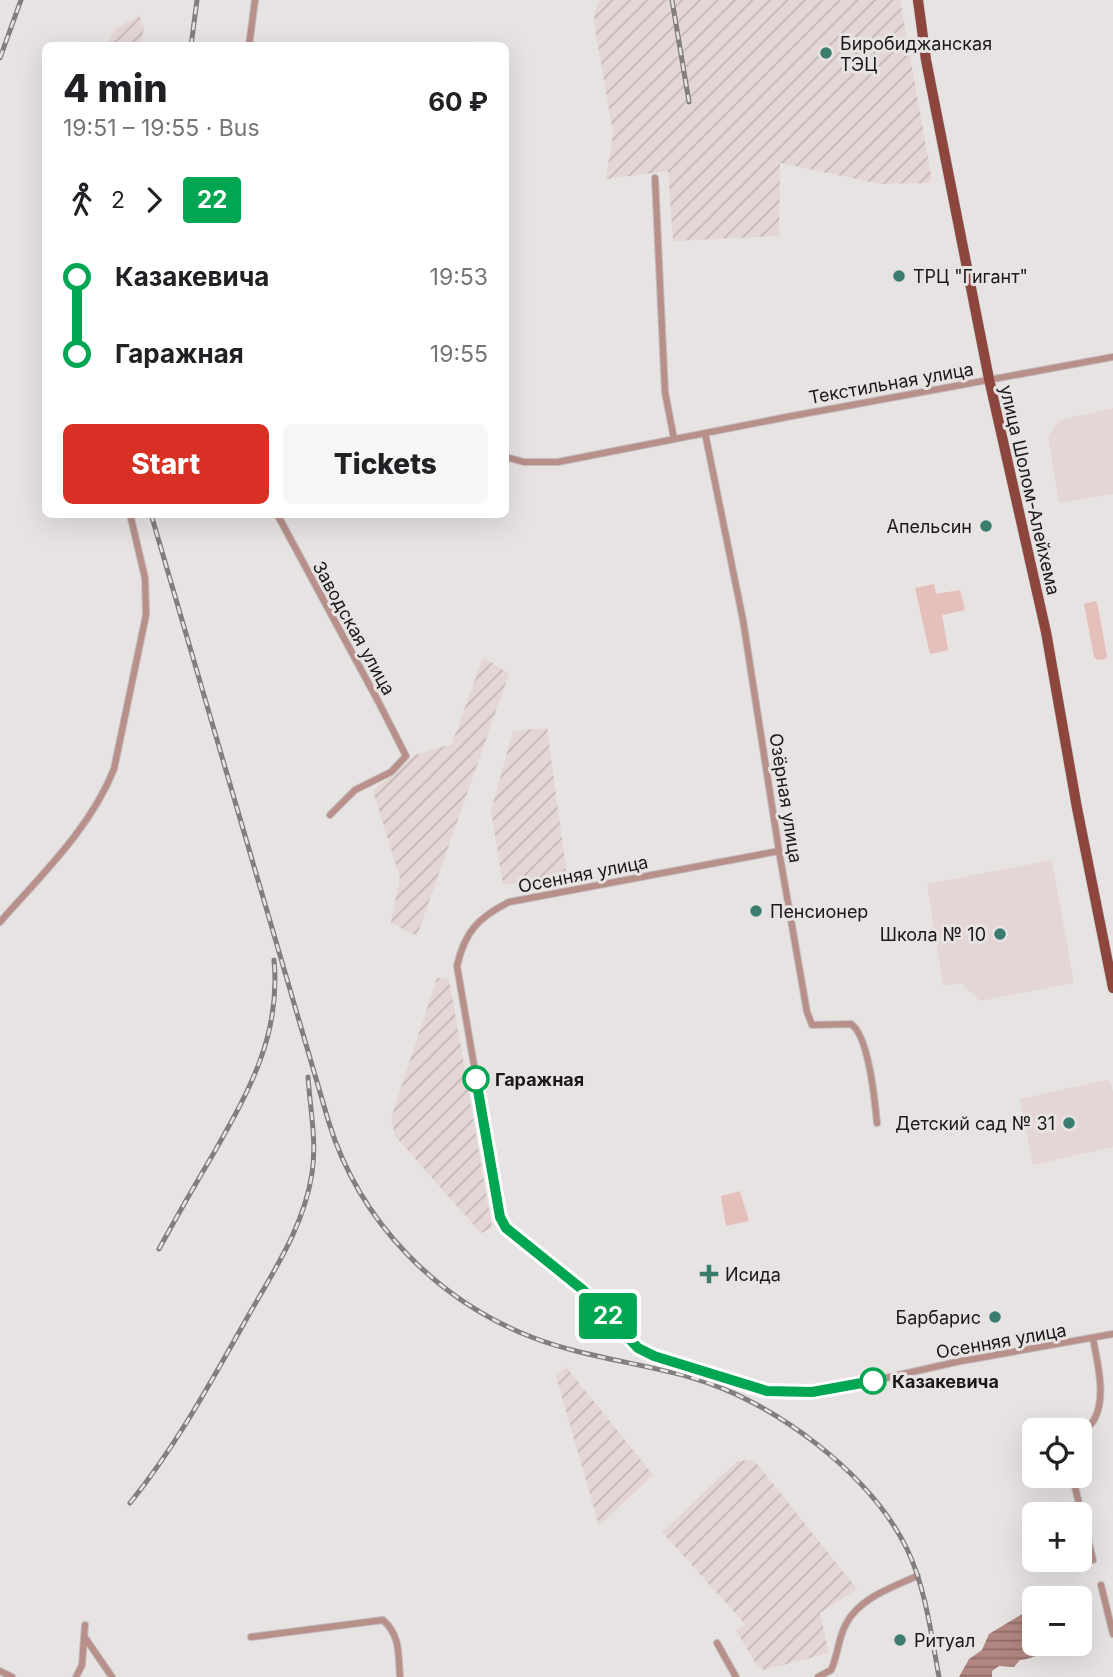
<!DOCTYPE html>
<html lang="en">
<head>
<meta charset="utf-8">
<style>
  :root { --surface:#fff; --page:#f6f6f6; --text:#202124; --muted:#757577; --accent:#d93025 }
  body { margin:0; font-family:Inter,sans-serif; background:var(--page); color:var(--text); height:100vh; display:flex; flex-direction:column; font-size:26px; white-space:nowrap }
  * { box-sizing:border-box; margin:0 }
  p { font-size:23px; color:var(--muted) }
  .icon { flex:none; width:38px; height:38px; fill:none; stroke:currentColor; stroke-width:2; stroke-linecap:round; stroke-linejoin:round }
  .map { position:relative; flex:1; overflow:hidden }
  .sheet { position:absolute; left:42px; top:42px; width:467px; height:476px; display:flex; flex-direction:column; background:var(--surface); border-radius:10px; box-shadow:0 7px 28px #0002 }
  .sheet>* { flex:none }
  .badge { padding:0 14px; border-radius:5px; font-size:24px; line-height:46px }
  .controls { position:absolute; left:1022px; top:1418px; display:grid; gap:14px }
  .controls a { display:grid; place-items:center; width:70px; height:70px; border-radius:10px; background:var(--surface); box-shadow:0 7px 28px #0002; font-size:35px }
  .map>.badge { position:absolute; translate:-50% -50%; box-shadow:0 0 0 4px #fff }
  .legs { display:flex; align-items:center; gap:10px; height:77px; padding:0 21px; font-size:23px }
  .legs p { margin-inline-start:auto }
  .head { display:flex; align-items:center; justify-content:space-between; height:119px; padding:0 21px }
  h1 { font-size:38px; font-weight:800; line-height:52px }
  .cta { display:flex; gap:14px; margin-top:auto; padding:14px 21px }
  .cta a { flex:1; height:80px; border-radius:10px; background:var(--accent); color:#fff; font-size:28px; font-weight:800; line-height:80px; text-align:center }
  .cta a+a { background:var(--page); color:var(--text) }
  ul { padding:0 21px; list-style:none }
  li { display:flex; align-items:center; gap:24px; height:77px; font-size:26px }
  li i { display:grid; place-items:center; width:10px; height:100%; margin:0 9px; background:currentColor }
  li i::after { content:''; width:18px; height:18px; margin:-9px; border:5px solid; border-radius:50%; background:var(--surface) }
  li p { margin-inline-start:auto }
  li:first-child i { background:linear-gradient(#0000 50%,currentColor 0) }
  li:last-child i { background:linear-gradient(currentColor 50%,#0000 0) }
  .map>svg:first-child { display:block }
  .built { fill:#e4d6d4 }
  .industrial { fill:url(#industrial-furrows) }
  .park { fill:#e5bfb9 }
  .water { fill:url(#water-rules) }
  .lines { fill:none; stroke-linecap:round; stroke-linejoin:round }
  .minor-casing { stroke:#c2bebe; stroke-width:8 }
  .primary-casing { stroke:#c2bebe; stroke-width:11 }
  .minor { stroke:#b88f89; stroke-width:6 }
  .primary { stroke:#8c463e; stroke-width:10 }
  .rail-casing { stroke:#817e7d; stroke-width:5 }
  .rail { stroke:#e7e3e2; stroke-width:2.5; stroke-dasharray:8; stroke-linecap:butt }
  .line-1-casing { stroke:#fff; stroke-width:16 }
  .line-1 { stroke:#00a651; stroke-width:10 }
  .poi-dot { fill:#3a7c6e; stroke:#e7e3e2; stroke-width:2.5 }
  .stop-1-dot { fill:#fff; stroke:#00a651; stroke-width:3.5 }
  .labels { text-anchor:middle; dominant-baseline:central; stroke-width:6; stroke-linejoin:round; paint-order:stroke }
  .poi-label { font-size:18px; fill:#1a1818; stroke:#e7e3e2; text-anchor:start }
  .street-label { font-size:18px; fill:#1a1818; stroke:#e7e3e2 }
  .stop-label { font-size:18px; font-weight:bold; fill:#1a1818; stroke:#e7e3e2; text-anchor:start }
</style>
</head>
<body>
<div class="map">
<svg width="1113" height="1677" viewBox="0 0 1113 1677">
  <defs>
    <pattern id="industrial-furrows" width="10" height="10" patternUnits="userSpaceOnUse" patternTransform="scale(1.75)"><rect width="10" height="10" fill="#e4d6d4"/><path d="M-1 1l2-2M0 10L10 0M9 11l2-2" fill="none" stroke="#c3b7b5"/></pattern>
    <pattern id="water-rules" width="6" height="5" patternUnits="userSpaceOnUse" patternTransform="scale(1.75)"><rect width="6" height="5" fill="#b28781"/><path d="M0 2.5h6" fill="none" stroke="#906d69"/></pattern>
  </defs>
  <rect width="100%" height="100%" fill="#e7e3e2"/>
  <!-- built -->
  <path class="built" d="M1113,408V494L1059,503L1048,436L1060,420Z
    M1052,860L1074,983L980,1001L962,984L943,985L927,884Z
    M1106,1080L1110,1081L1113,1092V1147L1033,1165L1020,1099Z"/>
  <!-- industrial -->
  <path class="industrial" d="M600,0H900L932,180L928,183L880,184L780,163L779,236L673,241L668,171L606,179L613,133L594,23L595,10Z
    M139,15L144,27L141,45H106L116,29Z
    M483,657L509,674L417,936L391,923L400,878L373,791L415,755L452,744Z
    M547,728L567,877L503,885L491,811L513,731Z
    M437,978L449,979L492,1228L481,1233L395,1136L391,1118Z
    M566,1367L653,1475L599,1526L556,1376Z
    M754,1460L857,1589L820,1613L829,1653L764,1670L756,1664L736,1630L745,1624L662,1532L737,1461Z"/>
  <!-- park -->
  <path class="park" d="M934,584L936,594L960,590L965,610L942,615L948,650L930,654L915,588Z
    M1095,601L1097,602L1107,656L1106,659L1097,660L1094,657L1084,604Z
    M740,1191L749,1221L726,1226L721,1196Z"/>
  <!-- water -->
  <path class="water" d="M1034,1607V1643H1080V1624L1086,1638L1085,1642C1075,1646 1068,1646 1058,1648C1044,1650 1035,1659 1020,1660L1014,1667L999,1666L992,1671V1677H959L969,1659L982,1650L989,1634Z"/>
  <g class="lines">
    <defs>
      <path id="minor" d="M249,46L255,0
        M655,178L665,392L674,439
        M705,433L743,620L779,851L807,1012L812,1025L851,1024C869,1036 875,1102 877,1123
        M506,457L524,462H558L792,416L1113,357
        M277,514L378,701L406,756L391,772L355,790L330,815
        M779,851L509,902C478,918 465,931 457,966L500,1217L506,1228L583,1290L638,1348L654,1356L767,1391L812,1392L842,1388L956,1362L1113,1334
        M0,922C42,874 90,829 114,769L146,615L145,578L130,514
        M1080,1437C1084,1432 1090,1426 1094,1420C1107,1397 1097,1362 1093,1338
        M1072,1475L1093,1560
        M1101,1585L1113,1634
        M251,1637L383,1620C401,1636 398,1655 400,1677
        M86,1639L112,1677
        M717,1643L736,1677
        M0,1671L12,1677
        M76,1677L82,1665L85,1625
        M818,1677L831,1670C838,1656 838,1638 846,1624C859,1598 893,1587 917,1576"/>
      <path id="primary" d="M918,0L926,60L989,379L1046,632L1077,808L1113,988"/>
    </defs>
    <!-- minor casing -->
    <use href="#minor" class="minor-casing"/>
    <!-- primary casing -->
    <use href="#primary" class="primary-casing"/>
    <!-- minor -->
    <use href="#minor" class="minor"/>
    <!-- primary -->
    <use href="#primary" class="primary"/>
    <defs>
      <path id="rail" d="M672,0L689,102
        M191,46L197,0
        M0,58L21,0
        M151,514L329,1123C360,1222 437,1301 534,1338C584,1357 641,1363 693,1378C773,1401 870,1473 907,1549C926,1589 931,1634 939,1677
        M159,1249C177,1216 196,1183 215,1151C250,1089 281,1034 274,960
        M130,1503C176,1446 211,1382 247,1318C273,1272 304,1227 312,1173C317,1142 310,1108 308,1077"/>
    </defs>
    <!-- rail casing -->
    <use href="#rail" class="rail-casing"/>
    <!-- rail -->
    <use href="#rail" class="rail"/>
  </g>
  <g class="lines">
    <defs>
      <path id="line-1" d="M476,1079L500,1217L506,1228L583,1290L638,1348L654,1356L767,1391L812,1392L873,1381"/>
    </defs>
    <!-- line-1 casing -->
    <use href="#line-1" class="line-1-casing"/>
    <!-- line-1 -->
    <use href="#line-1" class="line-1"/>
  </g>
  <!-- markers -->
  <g class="poi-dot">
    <circle cx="826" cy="53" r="7"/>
    <circle cx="899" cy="276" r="7"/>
    <circle cx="986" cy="526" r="7"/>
    <circle cx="756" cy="911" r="7"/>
    <circle cx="1000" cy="934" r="7"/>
    <circle cx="1069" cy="1123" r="7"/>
    <path d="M705.5 1263.5h7v7h7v7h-7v7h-7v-7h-7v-7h7z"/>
    <circle cx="995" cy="1317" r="7"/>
    <circle cx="900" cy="1640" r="7"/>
  </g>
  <g class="stop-1-dot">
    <circle cx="476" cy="1079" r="12"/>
    <circle cx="873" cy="1381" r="12"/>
  </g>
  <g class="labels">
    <!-- poi labels -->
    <g class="poi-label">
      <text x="840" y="43">Биробиджанская<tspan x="840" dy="21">ТЭЦ</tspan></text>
      <text x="913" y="276">ТРЦ "Гигант"</text>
      <text x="972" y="526" text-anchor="end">Апельсин</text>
      <text x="770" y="911">Пенсионер</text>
      <text x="986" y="934" text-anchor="end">Школа № 10</text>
      <text x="1055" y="1123" text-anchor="end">Детский сад № 31</text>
      <text x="725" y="1274">Исида</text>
      <text x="981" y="1317" text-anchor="end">Барбарис</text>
      <text x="914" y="1640">Ритуал</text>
    </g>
    <!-- street labels -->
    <g class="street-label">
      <text transform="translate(891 383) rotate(-10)">Текстильная улица</text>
      <text transform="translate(1030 490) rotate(77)">улица Шолом-Алейхема</text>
      <text transform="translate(354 628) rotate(61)">Заводская улица</text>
      <text transform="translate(786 798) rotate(81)">Озёрная улица</text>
      <text transform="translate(583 874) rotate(-11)">Осенняя улица</text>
      <text transform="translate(1001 1341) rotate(-10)">Осенняя улица</text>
    </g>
    <!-- stop labels -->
    <g class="stop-label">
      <text x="495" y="1079">Гаражная</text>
      <text x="892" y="1381">Казакевича</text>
    </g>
  </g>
</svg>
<div class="controls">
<a><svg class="icon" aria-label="locate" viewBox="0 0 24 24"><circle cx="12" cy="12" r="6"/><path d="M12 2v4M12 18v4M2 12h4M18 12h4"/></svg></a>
<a>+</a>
<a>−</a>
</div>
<b class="badge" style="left:608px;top:1316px;background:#00a651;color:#fff">22</b>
<section class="sheet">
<div class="head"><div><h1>4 min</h1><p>19:51 – 19:55 · Bus</p></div><b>60 ₽</b></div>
<div class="legs"><svg class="icon" aria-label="walk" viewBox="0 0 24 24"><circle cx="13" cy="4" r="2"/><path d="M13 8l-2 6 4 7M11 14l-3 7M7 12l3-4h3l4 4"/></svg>2<svg class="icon" aria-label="forward" viewBox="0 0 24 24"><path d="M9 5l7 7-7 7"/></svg><b class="badge" style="background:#00a651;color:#fff">22</b></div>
<ul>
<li><i style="color:#00a651"></i><b>Казакевича</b><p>19:53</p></li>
<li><i style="color:#00a651"></i><b>Гаражная</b><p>19:55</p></li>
</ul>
<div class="cta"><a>Start</a><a>Tickets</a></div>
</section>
</div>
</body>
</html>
